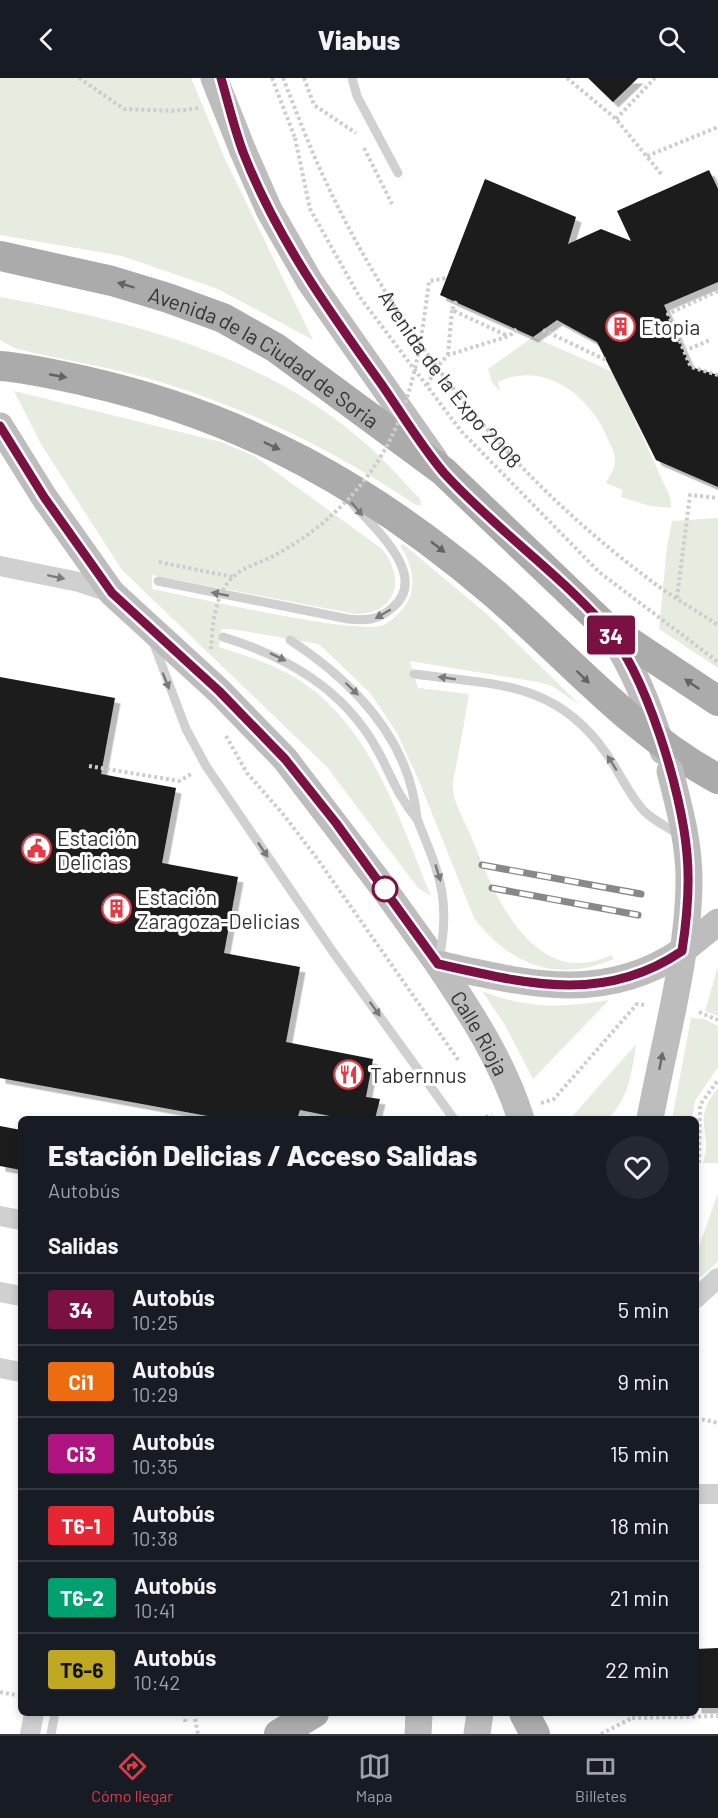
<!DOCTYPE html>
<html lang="es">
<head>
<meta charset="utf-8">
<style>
  :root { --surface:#171b24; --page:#242831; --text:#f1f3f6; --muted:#9ea1a6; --line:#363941; --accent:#e63946 }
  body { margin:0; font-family:Barlow,sans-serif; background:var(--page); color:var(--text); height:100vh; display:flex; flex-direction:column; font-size:22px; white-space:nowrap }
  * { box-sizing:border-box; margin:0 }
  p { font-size:20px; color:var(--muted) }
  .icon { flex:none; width:33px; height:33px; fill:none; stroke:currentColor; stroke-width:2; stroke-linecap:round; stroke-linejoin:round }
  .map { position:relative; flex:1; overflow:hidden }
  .details { position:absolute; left:18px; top:1038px; width:681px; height:600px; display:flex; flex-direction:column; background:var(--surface); border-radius:9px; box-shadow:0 3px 9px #0003 }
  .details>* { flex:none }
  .badge { padding:0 12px; border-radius:4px; font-size:21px; line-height:39px }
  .map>.badge { position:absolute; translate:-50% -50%; box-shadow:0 0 0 3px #fff }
  h2 { padding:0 30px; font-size:22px; line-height:54px }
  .round { display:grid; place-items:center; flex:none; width:63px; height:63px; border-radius:32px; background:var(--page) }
  .overview { display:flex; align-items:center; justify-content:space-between; height:102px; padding:0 30px }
  h1 { font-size:28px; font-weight:800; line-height:45px }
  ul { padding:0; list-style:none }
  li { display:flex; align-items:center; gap:18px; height:72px; padding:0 30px; border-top:2px solid var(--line) }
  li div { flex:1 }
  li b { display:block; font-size:22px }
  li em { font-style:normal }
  li .badge { min-width:66px; font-weight:700; text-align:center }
  header { display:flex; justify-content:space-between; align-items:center; height:78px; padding:0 30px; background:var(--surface); font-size:27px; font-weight:800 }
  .tabs { display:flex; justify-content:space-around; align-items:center; height:84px; border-top:2px solid var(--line); background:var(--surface); font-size:16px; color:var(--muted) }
  .tabs a { display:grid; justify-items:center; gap:3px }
  .tabs .current { color:var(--accent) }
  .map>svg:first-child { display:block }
  .green { fill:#e6ecdf }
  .building { fill:#1a1a1a; filter:url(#shadow) }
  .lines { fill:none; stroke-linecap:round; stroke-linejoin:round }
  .path { stroke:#cdcdcd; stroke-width:4; stroke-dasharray:3 3; stroke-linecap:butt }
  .lane { stroke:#d0d0d0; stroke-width:9 }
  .street { stroke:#d0d0d0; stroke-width:20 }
  .secondary { stroke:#bdbdbd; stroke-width:27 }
  .primary { stroke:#ababab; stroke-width:30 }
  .rail-casing { stroke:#888; stroke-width:7 }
  .rail { stroke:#fff; stroke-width:4.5; stroke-dasharray:14; stroke-linecap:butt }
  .path-bridge { stroke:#cdcdcd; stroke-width:4; stroke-dasharray:3 3; stroke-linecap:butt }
  .lane-bridge { stroke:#d0d0d0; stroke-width:9 }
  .secondary-bridge { stroke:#bdbdbd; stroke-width:27 }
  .oneway { fill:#636363 }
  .oneway2 { fill:#7a7a7a }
  .oneway3 { fill:#6a6a6a }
  .line-casing { stroke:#fff; stroke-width:14 }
  .line { stroke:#7a1142; stroke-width:9 }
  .stop-dot { fill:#fff; stroke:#7a1142; stroke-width:3 }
  .labels { text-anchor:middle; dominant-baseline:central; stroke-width:6; stroke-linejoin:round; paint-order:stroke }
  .poi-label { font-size:21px; fill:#333; stroke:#fff; text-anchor:start }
  .street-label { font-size:21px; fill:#333; stroke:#fff }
</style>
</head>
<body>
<header><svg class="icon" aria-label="back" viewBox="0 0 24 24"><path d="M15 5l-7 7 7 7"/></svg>Viabus<svg class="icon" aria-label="search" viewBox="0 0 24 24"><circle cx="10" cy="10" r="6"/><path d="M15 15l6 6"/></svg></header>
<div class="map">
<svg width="718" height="1656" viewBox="0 0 718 1656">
  <defs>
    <filter id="shadow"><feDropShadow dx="5.5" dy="5.5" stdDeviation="0" flood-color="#0004"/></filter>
  </defs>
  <rect width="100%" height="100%" fill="#fff"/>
  <!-- green -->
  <path class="green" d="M0,0H191L225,81L313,262L218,211L122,178L0,157Z
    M0,219C130,243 264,276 365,365C385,382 402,402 420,421L421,427H416C340,376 258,335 170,307C119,290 66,283 14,270L0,262Z
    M533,259L613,294L670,419L671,430L650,428L621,419L623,412L606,405C609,399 615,390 615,383C616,375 609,365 606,357C589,317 543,282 498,304L500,314L492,304L488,291Z
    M14,313L221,364L254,378L382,471C406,500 397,536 356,536L152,497V511C189,518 358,558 384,547C394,542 408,527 411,516C415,499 410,482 400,468L403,466L488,537L580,627L552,608L538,604L410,583L418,610L469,616C465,640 461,664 456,688C455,695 452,704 453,711C454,726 465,744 471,758C493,815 533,914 611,877L614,881C558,905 511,888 474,840L419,703L397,655L371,616L319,566L232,551H221L219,569C239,576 260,582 279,591C368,633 396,735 431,818L418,810L327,689L122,492L41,366Z
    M718,440V590L659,551L667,469L672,443Z
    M718,888V938L705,933Z
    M482,913C525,931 564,930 609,922L533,1001L505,947Z
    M691,940L704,941L718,948V989L695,1023L692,1041H672Z
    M636,966C632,994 629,1020 608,1041H570Z
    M718,1010V1085H703C714,1052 690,1044 718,1010Z
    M718,1115V1184L701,1199L696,1197V1177Z"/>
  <!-- building -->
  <path class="building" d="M588,0H638L613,24Z
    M709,92L718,111V204L664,227L691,289L718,297V409L656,382L597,264L557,242L533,259L440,217L485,101L576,139L568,166L601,151L631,163L617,133Z
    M0,599L115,620L101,696L176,710L162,785L238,799L224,875L300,889L286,964L373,981L366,1019L380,1021L375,1041H345L300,1032L297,1041H224L0,1000Z
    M0,1048L21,1052V1092L0,1088Z
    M718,1570V1630H696V1571Z"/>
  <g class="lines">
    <!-- path -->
    <g class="path">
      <path d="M79,0L124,31L175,33L200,30"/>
      <path d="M304,0L314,27L356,55"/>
      <path d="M567,0L616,41L662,97"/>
      <path d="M616,41L655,0"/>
      <path id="s1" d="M305,56C377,233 497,388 650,502C671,518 695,532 718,547"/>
      <path d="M295,60L310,131L359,218L461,353L599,494L718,584"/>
      <path d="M364,70L392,126"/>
      <path d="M647,78L718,49"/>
      <path d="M718,213L668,236L691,289L718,297"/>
      <path d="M456,223L452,232L508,258"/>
      <path d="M543,252L606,282"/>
      <path d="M684,273L710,262"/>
      <path d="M448,277L452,232"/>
      <path d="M427,307L437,289L448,277L509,258L517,251"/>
      <path d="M159,484L233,499"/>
      <path d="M677,520L690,417L718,420"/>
      <path d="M89,688L179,703L193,695"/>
      <path d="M699,934L718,942"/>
      <path d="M480,1041L492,1037"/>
      <path d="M699,1085L700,1027L718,1002"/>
      <path d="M696,1340L718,1345"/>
      <path d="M0,1614L21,1618"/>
      <path d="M184,1635L186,1647"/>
      <path d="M194,1635L198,1656"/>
      <path d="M629,1635L632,1640L718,1638"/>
      <path d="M601,1656L632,1640"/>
    </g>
    <!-- lane -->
    <path class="lane" d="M352,0L357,18L398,95
      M158,503L348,541C366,543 379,542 392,530C431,498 373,449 352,425
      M223,559C288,579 345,612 378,673C392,699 397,717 417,741
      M290,562C354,604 410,661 417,741
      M414,596C494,607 555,602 606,675C619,693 628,716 644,733C653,742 667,749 678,756
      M51,1656L55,1635"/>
    <!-- street -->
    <path class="street" d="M0,488L79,504L112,515
      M0,1138L21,1142
      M0,1214L21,1218
      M696,1220L718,1200
      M0,1290L21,1294
      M696,1416H718
      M30,1656L34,1635"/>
    <!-- secondary -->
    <path class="secondary" d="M243,73L269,132L310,204L435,382
      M0,348L44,419L112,515
      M607,551C634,589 649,629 663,673
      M382,808L438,886C524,905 603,927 682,873
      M418,1656L419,1635
      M477,1656L480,1635"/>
    <!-- primary -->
    <g class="primary">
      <path id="s2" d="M0,178L112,203L168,220L223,240L276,270L443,393L604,547L718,623"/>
      <path d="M0,288C28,290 57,297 85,303C245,339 371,410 495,516C568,579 631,654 718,701"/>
      <path d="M524,1635L535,1656"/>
      <path d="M279,1656L314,1635"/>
    </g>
    <defs>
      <path id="rail" d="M482,787L641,816
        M492,810L638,837"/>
    </defs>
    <!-- rail casing -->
    <use href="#rail" class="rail-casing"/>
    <!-- rail -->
    <use href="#rail" class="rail"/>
    <!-- path-bridge -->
    <path class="path-bridge" d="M272,0L295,60
      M283,0L305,56
      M211,571C212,548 215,515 233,499C244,488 264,484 277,476C305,461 331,440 352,417C409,354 419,283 429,203L447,200
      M226,658L247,695L283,736L316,779L459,983
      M541,1025L554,1021L637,926L644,927"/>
    <!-- lane-bridge -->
    <path class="lane-bridge" d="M152,561L186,651L206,688L333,874L454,1041
      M417,741C440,797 452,824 438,886"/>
    <!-- secondary-bridge -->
    <g class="secondary-bridge">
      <path d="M214,0L243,73"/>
      <path d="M112,515L219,613L285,681L382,808"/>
      <path d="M682,873L718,844"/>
      <path id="s3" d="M438,886C471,935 503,984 521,1041"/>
      <path d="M650,1041C664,965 689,878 689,801C689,764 679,729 670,693"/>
    </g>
  </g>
  <!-- one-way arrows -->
  <defs><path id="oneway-solid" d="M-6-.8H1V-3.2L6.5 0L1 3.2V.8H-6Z" transform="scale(1.5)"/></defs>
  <g class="oneway">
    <use href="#oneway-solid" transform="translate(126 207) rotate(-163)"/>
    <use href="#oneway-solid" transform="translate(58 298) rotate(11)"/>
    <use href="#oneway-solid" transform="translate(272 368) rotate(25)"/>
    <use href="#oneway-solid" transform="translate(438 469) rotate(38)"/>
    <use href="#oneway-solid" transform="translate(583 599) rotate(44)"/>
    <use href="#oneway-solid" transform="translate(692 606) rotate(-146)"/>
  </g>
  <g class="oneway2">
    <use href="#oneway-solid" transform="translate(357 431) rotate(50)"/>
    <use href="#oneway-solid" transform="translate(56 499) rotate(12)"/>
    <use href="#oneway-solid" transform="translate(220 516) rotate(-169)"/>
    <use href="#oneway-solid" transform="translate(383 536) rotate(150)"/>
    <use href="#oneway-solid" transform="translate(278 579) rotate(26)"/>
    <use href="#oneway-solid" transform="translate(447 600) rotate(-172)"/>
    <use href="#oneway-solid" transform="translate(166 603) rotate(68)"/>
    <use href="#oneway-solid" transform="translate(352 611) rotate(44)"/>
    <use href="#oneway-solid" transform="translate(612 685) rotate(-122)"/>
    <use href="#oneway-solid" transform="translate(263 772) rotate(56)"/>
    <use href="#oneway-solid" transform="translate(438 795) rotate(73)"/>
    <use href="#oneway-solid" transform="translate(375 931) rotate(54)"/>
  </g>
  <use class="oneway3" href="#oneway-solid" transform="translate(661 983) rotate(-79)"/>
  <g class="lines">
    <defs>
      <path id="line" d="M0,348L44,419L112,515L219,613L285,681L336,745L438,886C524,905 603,927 682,873C687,841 690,809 687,776C682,714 646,594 604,547C555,492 493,449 444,395C421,368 402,336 382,307C329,233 276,159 243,74C234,50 228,24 221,0"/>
    </defs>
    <!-- line casing -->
    <use href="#line" class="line-casing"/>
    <!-- line -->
    <use href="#line" class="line"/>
  </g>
  <!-- icons -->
  <defs>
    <symbol id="building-ring" viewBox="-11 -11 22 22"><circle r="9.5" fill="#fff" stroke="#e63946" stroke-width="1.5"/><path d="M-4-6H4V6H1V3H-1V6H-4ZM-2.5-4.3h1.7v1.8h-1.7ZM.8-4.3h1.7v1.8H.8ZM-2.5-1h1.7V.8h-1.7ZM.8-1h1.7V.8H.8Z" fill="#e63946"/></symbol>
    <symbol id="civic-ring" viewBox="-11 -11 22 22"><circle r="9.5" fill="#fff" stroke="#e63946" stroke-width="1.5"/><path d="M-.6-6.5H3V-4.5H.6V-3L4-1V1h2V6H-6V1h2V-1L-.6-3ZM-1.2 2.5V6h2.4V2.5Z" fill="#e63946"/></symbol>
    <symbol id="restaurant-ring" viewBox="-11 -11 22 22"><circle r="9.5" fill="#fff" stroke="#e63946" stroke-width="1.5"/><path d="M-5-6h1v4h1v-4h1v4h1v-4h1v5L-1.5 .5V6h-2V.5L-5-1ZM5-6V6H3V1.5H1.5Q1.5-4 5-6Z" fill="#e63946"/></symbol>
  </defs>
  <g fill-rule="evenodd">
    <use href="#building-ring" x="604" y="232" width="33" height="33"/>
    <use href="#civic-ring" x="20" y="754" width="33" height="33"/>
    <use href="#building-ring" x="100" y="814" width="33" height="33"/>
    <use href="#restaurant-ring" x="332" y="980" width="33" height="33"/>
  </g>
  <!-- markers -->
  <circle class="stop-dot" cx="385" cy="811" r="12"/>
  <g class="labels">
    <!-- poi labels -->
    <g class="poi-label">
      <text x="641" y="248">Etopia</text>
      <text x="57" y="759">Estación<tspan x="57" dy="24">Delicias</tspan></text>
      <text x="137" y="818">Estación<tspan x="137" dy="24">Zaragoza-Delicias</tspan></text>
      <text x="370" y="996">Tabernnus</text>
    </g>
    <!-- street labels -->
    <g class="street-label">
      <text stroke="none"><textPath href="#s2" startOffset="286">Avenida de la Ciudad de Soria</textPath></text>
      <text stroke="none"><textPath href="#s1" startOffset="286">Avenida de la Expo 2008</textPath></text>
      <text stroke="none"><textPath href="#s3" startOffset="81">Calle Rioja</textPath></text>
    </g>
  </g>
</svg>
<b class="badge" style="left:611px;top:557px;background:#7a1142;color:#fff">34</b>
<section class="details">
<div class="overview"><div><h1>Estación Delicias / Acceso Salidas</h1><p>Autobús</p></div><a class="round"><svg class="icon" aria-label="heart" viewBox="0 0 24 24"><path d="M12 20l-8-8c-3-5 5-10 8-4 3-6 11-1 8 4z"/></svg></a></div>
<h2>Salidas</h2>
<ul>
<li><span class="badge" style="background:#7a1142;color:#fff">34</span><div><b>Autobús</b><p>10:25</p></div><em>5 min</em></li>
<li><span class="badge" style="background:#ed6c10;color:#fff">Ci1</span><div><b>Autobús</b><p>10:29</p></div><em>9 min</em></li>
<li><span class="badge" style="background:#af1380;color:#fff">Ci3</span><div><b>Autobús</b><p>10:35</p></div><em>15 min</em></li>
<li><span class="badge" style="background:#e62733;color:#fff">T6-1</span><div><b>Autobús</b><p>10:38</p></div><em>18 min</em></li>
<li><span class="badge" style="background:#00a16e;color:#fff">T6-2</span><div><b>Autobús</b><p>10:41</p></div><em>21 min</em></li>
<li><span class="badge" style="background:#c0a820;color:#111">T6-6</span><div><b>Autobús</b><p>10:42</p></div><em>22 min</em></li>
</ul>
</section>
</div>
<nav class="tabs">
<a class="current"><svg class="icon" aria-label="directions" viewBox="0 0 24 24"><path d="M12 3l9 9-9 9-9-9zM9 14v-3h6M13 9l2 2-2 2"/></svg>Cómo llegar</a>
<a><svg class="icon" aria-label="map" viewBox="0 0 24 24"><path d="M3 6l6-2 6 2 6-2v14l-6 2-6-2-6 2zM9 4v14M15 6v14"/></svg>Mapa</a>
<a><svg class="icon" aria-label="tickets" viewBox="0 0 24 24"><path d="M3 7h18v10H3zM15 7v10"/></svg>Billetes</a>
</nav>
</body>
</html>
